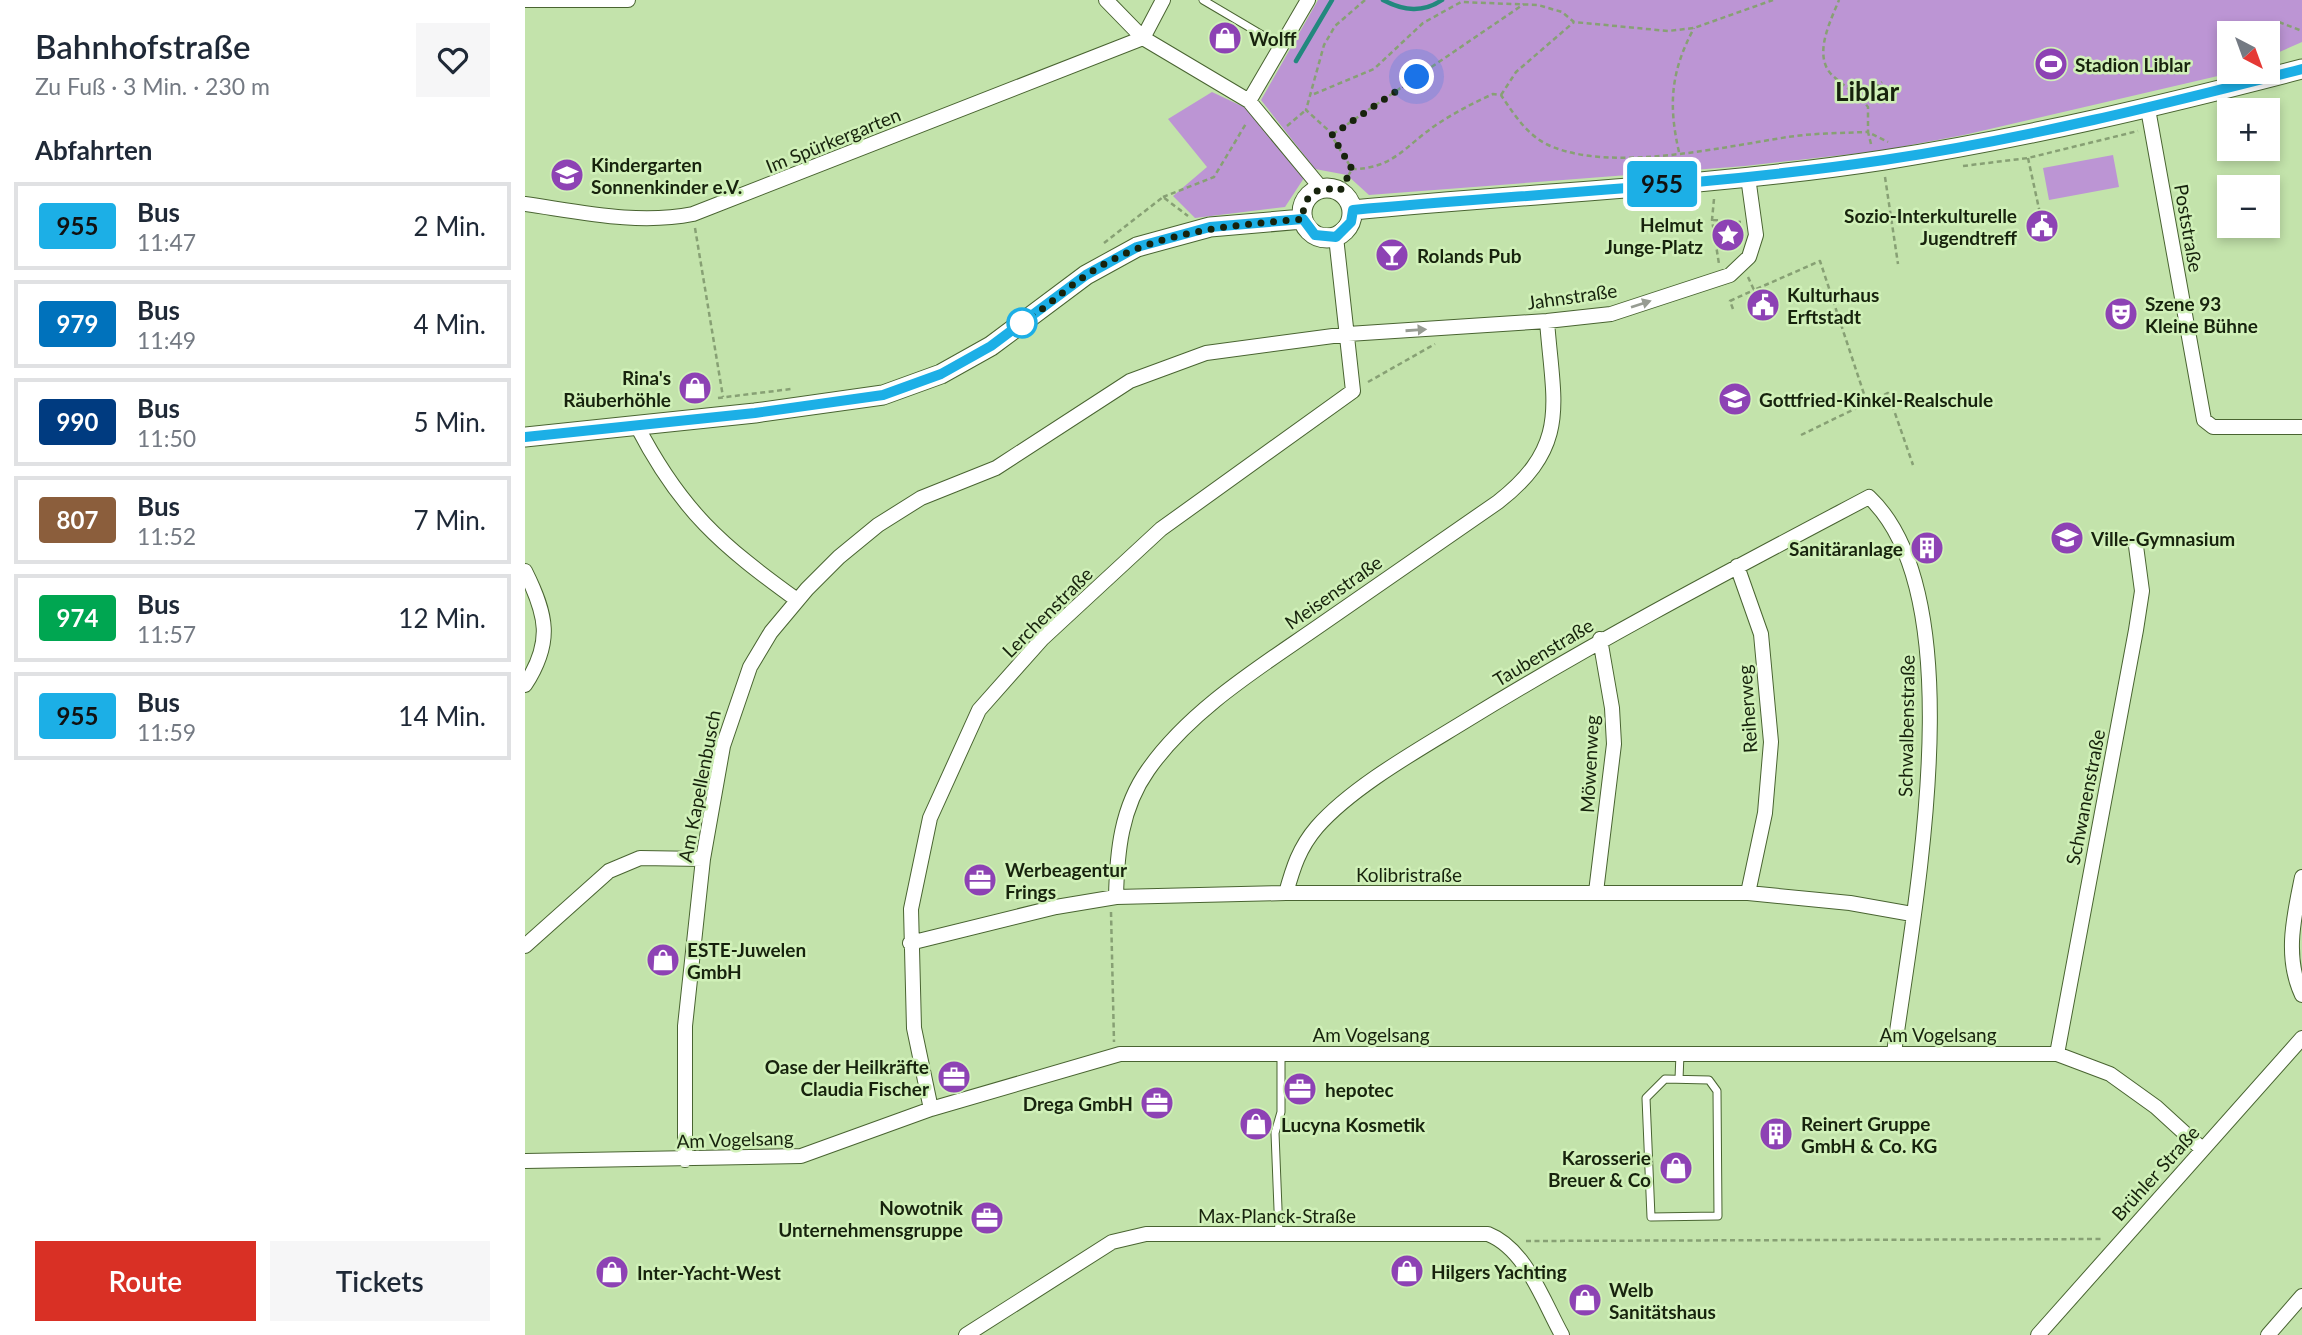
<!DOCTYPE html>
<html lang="de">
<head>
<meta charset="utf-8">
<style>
  :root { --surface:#fff; --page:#f6f6f7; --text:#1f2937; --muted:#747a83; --line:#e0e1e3; --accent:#d93025 }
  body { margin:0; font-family:Lato,sans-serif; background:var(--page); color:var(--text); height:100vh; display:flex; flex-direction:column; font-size:26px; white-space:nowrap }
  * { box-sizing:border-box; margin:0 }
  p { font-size:23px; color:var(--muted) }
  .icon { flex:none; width:38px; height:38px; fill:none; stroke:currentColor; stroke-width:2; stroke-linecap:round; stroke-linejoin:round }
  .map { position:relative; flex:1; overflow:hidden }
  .drawer { display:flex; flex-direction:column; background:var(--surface); width:525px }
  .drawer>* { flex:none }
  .badge { padding:0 14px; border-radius:5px; font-size:24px; line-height:46px }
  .needle { width:46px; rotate:139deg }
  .controls { position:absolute; left:1692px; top:21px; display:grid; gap:14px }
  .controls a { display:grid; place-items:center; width:63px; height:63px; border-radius:0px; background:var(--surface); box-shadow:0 4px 10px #0003; font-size:35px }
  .you { position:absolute; width:35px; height:35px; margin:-18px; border:5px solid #fff; border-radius:50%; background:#1a73e8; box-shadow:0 0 0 10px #1a73e833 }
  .map>.badge { position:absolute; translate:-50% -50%; box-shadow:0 0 0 4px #fff }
  h2 { padding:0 35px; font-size:26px; line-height:63px }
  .round { display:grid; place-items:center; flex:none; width:74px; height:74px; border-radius:0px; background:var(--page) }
  .overview { display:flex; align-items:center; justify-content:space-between; height:119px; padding:0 35px }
  h1 { font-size:33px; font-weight:600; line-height:52px }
  .primary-button { display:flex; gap:14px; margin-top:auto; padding:14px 35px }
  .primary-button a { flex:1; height:80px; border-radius:0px; background:var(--accent); color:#fff; font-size:28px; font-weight:600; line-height:80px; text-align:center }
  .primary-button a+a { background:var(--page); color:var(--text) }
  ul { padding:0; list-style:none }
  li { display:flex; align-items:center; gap:21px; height:88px; margin:0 14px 10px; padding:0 21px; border:4px solid var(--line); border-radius:0px }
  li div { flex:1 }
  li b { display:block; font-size:26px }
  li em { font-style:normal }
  li .badge { min-width:77px; font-weight:700; text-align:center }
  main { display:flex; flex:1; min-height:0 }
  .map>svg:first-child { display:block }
  .green { fill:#bc95d4 }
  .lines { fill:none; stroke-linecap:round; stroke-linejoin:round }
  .stream { stroke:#22887e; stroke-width:4.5 }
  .lane-casing { stroke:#496431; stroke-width:9 }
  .street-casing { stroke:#496431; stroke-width:16 }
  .secondary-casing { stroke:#496431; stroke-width:21 }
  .path { stroke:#87a074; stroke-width:2.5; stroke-dasharray:5 3.5; stroke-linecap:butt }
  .lane { stroke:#fff; stroke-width:7 }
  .street { stroke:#fff; stroke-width:14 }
  .secondary { stroke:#fff; stroke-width:19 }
  .oneway { fill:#979c92 }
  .line-casing { stroke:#fff; stroke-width:16 }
  .line { stroke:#1cafe6; stroke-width:10 }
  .walk { stroke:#17230d; stroke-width:7; stroke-dasharray:0 12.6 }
  .stop-dot { fill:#fff; stroke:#1cafe6; stroke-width:3.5 }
  .labels { text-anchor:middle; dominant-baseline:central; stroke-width:5; stroke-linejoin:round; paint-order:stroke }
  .poi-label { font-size:19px; font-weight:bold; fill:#17230d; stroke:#d0f0b8; text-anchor:start }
  .street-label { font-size:19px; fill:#17230d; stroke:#d0f0b8 }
  .district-label { font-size:26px; font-weight:bold; fill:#17230d; stroke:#d0f0b8 }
</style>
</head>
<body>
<main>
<section class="drawer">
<div class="overview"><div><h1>Bahnhofstraße</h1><p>Zu Fuß · 3 Min. · 230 m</p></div><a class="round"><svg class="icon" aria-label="heart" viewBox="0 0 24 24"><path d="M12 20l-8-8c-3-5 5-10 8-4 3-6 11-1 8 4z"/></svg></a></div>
<h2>Abfahrten</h2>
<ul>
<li><span class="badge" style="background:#1cafe6;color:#111">955</span><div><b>Bus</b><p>11:47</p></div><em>2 Min.</em></li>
<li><span class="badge" style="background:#0072bc;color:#fff">979</span><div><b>Bus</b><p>11:49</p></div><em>4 Min.</em></li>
<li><span class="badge" style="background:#003b80;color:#fff">990</span><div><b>Bus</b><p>11:50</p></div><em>5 Min.</em></li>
<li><span class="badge" style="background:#8b5e3c;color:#fff">807</span><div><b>Bus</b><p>11:52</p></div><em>7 Min.</em></li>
<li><span class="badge" style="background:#00a651;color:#fff">974</span><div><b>Bus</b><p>11:57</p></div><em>12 Min.</em></li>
<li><span class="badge" style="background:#1cafe6;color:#111">955</span><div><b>Bus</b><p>11:59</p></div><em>14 Min.</em></li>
</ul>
<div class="primary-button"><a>Route</a><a>Tickets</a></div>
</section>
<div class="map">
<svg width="1777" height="1335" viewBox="0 0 1777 1335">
  <rect width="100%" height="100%" fill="#c3e3ab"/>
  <!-- green -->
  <path class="green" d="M793,0H1777V42L1743,57V33H1704V72H1710L1439,135L1354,151L1220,166L844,195L822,175L790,169L736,100Z
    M687,92L723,109L779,178L760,207L670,218L648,196L682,167L643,119Z
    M1588,155L1594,187L1524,200L1518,168Z"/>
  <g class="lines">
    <!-- stream -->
    <path class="stream" d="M858,0C879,11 898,13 917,0
      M771,61L807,0"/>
    <defs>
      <path id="lane" d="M678,0L756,46
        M1140,1079L1184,1080L1192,1091L1193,1216L1126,1217L1121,1098Z
        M1154,1079L1155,1054
        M754,1234L750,1133L756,1112V1054"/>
      <path id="street" d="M0,0H103
        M581,0L618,38L724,101L796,188
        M618,38L638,0
        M724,101L783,0
        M1623,109L1679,420L1688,427H1777
        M0,204C56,212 113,225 168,214L618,38
        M112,426C156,511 196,545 272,600
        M1212,566L1236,634L1246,742L1240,813L1223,893
        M0,571C22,615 28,642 0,685
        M1777,877C1769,916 1759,957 1777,995
        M1071,892L1089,744L1087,708L1075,639
        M761,893C768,868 774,848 792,827C828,786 895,749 942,720C1074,639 1208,569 1344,497C1452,599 1387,917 1369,1053
        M591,897C592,852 596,808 623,770C665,710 735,667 794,626C854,585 913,543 973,502C1046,445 1028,403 1022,321
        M385,943L531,907L591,897L761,893H1223L1325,903L1387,914
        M0,946L84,871L115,858L178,859
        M1532,1054L1611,630L1617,591L1611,546
        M406,1109L389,1028L386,909L405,818L454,710L517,639L636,529L828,391L811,237
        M160,1160V1026L178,859L198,746L225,667L246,632L282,589L314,557L353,525L396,498L471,468L605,381L681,353L823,334L1022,321L1086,314L1205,275L1224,257L1231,235L1223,177
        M0,1161L276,1156L406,1109L595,1054H1532L1585,1074L1631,1107L1677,1149
        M441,1335L587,1242L621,1234H963C1001,1249 1018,1301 1037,1335
        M1513,1335L1777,1038
        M1743,1335L1777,1296"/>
      <path id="secondary" d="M777 213a25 25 0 1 1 50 0a25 25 0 1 1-50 0Z
        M828,210C1004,193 1183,187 1359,160C1500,138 1639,105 1777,69
        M0,437L230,413L358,395L416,374L466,346L561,275L612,247L685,227L778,219"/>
    </defs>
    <!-- lane casing -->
    <use href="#lane" class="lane-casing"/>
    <!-- street casing -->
    <use href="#street" class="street-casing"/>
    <!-- secondary casing -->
    <use href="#secondary" class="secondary-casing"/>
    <!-- path -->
    <path class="path" d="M840,0L810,26L799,45L781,110L803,130L827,169C868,169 880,146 911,125C929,113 948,103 968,94L976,95C990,116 1004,138 1028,147C1091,172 1197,147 1263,137C1289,133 1317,133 1343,132V107C1333,94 1318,86 1306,74C1288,54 1306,20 1314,0
      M1754,22L1777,31
      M789,94L849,69L898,23L936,2L1013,5L1037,12L1049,22L1143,31L1169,28L1248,0
      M976,95L991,72L1049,22
      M1337,99L1357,82
      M762,126L781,110
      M808,134L999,4
      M1346,144L1343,132L1363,142
      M1154,152C1143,104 1146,71 1169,28
      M1503,158L1516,218
      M1438,166L1503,158L1613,131
      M1360,177L1373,264
      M815,191L827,169
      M638,197L689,177L722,122
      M1189,199L1187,220L1194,264
      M1188,220L1216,222
      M170,228L198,397
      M1189,238L1208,237L1207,221
      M579,243L638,197L663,216
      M1223,277L1229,290L1295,261L1342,403L1363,393L1388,465
      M1208,309L1205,301L1229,290
      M843,382L910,344
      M193,398L266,389
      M1276,435L1342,403
      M586,912L589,1042
      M1001,1241L1579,1239"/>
    <!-- lane -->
    <use href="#lane" class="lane"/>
    <!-- street -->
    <use href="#street" class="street"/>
    <!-- secondary -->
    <use href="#secondary" class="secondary"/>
  </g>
  <!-- one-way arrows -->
  <defs><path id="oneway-solid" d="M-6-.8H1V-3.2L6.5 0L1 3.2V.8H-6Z" transform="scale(1.75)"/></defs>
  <g class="oneway">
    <use href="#oneway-solid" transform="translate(1116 304) rotate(-18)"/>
    <use href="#oneway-solid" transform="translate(891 330) rotate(-4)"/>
  </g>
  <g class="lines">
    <defs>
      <path id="line" d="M0,437L230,413L358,395L416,374L466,346L561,275L612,247L685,227L778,219L790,235L811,237L826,222L828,210C1004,194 1183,186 1359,160C1500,139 1639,104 1777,69"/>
    </defs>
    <!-- line casing -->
    <use href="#line" class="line-casing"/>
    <!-- line -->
    <use href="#line" class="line"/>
    <!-- walk -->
    <path class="walk" d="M497,323C516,312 539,290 560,276C626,231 701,226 778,219C777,195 793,184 815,191L827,169L807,135L892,77"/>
  </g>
  <!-- icons -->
  <defs>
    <symbol id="shop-disc" viewBox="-11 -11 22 22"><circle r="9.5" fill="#8d42b4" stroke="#d0f0b8"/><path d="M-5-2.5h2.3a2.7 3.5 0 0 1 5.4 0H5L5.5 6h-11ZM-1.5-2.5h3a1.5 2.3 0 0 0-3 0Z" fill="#fff"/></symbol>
    <symbol id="stadium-disc" viewBox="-11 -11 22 22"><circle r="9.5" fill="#8d42b4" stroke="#d0f0b8"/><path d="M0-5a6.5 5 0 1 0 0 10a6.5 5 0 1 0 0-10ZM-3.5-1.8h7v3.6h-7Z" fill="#fff"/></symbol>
    <symbol id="school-disc" viewBox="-11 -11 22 22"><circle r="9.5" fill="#8d42b4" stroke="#d0f0b8"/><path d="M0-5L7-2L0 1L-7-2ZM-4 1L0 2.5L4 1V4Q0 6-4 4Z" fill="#fff"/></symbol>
    <symbol id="civic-disc" viewBox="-11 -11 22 22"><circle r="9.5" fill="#8d42b4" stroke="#d0f0b8"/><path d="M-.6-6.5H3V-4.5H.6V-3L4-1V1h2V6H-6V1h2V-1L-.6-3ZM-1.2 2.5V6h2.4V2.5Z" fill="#fff"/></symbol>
    <symbol id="sight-disc" viewBox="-11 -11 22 22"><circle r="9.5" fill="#8d42b4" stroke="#d0f0b8"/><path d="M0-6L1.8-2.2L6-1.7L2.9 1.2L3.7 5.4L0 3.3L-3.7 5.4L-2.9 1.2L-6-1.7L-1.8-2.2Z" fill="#fff"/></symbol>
    <symbol id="bar-disc" viewBox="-11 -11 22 22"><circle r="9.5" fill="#8d42b4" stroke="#d0f0b8"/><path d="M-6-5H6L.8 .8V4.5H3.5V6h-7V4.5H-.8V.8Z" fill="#fff"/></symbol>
    <symbol id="theatre-disc" viewBox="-11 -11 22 22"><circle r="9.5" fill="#8d42b4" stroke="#d0f0b8"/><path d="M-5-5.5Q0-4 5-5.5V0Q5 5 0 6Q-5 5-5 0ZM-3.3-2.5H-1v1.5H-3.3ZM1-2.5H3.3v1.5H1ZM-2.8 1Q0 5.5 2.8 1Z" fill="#fff"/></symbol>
    <symbol id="building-disc" viewBox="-11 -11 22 22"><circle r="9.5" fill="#8d42b4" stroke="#d0f0b8"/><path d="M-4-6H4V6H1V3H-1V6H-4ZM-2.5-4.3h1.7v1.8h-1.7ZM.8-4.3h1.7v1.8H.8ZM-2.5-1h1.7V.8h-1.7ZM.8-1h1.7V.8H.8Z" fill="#fff"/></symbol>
    <symbol id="office-disc" viewBox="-11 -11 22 22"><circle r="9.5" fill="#8d42b4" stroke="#d0f0b8"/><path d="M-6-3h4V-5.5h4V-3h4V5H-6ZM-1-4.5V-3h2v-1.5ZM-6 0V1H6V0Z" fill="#fff"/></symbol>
  </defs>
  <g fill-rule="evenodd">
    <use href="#shop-disc" x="681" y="19" width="38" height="38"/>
    <use href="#stadium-disc" x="1507" y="45" width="38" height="38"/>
    <use href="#school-disc" x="23" y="156" width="38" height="38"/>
    <use href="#civic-disc" x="1498" y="207" width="38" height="38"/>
    <use href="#sight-disc" x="1184" y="216" width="38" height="38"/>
    <use href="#bar-disc" x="848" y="236" width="38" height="38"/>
    <use href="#civic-disc" x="1219" y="286" width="38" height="38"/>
    <use href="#theatre-disc" x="1577" y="295" width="38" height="38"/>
    <use href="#shop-disc" x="151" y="369" width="38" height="38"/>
    <use href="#school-disc" x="1191" y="380" width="38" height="38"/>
    <use href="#school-disc" x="1523" y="519" width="38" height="38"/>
    <use href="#building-disc" x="1383" y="529" width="38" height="38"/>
    <use href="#office-disc" x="436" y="861" width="38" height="38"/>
    <use href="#shop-disc" x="119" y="941" width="38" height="38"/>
    <use href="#office-disc" x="410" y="1058" width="38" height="38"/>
    <use href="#office-disc" x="756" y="1070" width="38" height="38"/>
    <use href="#office-disc" x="613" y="1084" width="38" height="38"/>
    <use href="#shop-disc" x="712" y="1105" width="38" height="38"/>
    <use href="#building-disc" x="1232" y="1115" width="38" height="38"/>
    <use href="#shop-disc" x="1132" y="1149" width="38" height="38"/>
    <use href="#office-disc" x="443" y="1199" width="38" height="38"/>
    <use href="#shop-disc" x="863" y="1252" width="38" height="38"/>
    <use href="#shop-disc" x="68" y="1253" width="38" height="38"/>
    <use href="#shop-disc" x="1041" y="1281" width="38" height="38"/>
  </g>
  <!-- markers -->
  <circle class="stop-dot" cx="497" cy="323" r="14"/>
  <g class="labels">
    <!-- poi labels -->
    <g class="poi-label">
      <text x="724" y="38">Wolff</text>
      <text x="1550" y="64">Stadion Liblar</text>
      <text x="66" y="164">Kindergarten<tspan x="66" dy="22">Sonnenkinder e.V.</tspan></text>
      <text x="1492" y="215" text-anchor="end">Sozio-Interkulturelle<tspan x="1492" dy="22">Jugendtreff</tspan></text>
      <text x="1178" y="224" text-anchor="end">Helmut<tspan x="1178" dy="22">Junge-Platz</tspan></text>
      <text x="892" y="255">Rolands Pub</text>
      <text x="1262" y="294">Kulturhaus<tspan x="1262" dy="22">Erftstadt</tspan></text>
      <text x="1620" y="303">Szene 93<tspan x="1620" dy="22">Kleine Bühne</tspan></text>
      <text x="146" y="377" text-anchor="end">Rina's<tspan x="146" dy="22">Räuberhöhle</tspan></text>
      <text x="1234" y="399">Gottfried-Kinkel-Realschule</text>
      <text x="1566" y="538">Ville-Gymnasium</text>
      <text x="1378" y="548" text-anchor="end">Sanitäranlage</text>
      <text x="480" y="869">Werbeagentur<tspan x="480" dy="22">Frings</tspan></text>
      <text x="162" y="949">ESTE-Juwelen<tspan x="162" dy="22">GmbH</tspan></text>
      <text x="404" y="1066" text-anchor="end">Oase der Heilkräfte<tspan x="404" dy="22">Claudia Fischer</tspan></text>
      <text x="800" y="1089">hepotec</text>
      <text x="608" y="1103" text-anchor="end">Drega GmbH</text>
      <text x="1276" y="1123">Reinert Gruppe<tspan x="1276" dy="22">GmbH &amp; Co. KG</tspan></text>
      <text x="756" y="1124">Lucyna Kosmetik</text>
      <text x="1126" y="1157" text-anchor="end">Karosserie<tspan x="1126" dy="22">Breuer &amp; Co</tspan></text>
      <text x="438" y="1207" text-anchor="end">Nowotnik<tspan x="438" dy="22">Unternehmensgruppe</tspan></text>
      <text x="906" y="1271">Hilgers Yachting</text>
      <text x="112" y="1272">Inter-Yacht-West</text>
      <text x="1084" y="1289">Welb<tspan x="1084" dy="22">Sanitätshaus</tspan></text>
    </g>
    <!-- street labels -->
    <g class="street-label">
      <text transform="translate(308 140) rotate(-22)">Im Spürkergarten</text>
      <text transform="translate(1664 228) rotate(80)">Poststraße</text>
      <text transform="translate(1047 296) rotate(-8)">Jahnstraße</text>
      <text transform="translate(808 592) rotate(-35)">Meisenstraße</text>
      <text transform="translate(522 612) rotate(-45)">Lerchenstraße</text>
      <text transform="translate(1018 652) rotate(-31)">Taubenstraße</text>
      <text transform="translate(1222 709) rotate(-94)">Reiherweg</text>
      <text transform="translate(1381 726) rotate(-89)">Schwalbenstraße</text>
      <text transform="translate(1064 764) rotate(-87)">Möwenweg</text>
      <text transform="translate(174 786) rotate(-79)">Am Kapellenbusch</text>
      <text transform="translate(1560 797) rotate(-79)">Schwanenstraße</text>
      <text x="884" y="874">Kolibristraße</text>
      <text x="846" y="1034">Am Vogelsang</text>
      <text x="1413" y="1034">Am Vogelsang</text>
      <text transform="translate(210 1139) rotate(-2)">Am Vogelsang</text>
      <text transform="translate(1630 1173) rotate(-48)">Brühler Straße</text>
      <text x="752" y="1215">Max-Planck-Straße</text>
    </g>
    <!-- district labels -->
    <g class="district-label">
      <text x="1342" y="91">Liblar</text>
    </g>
  </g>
</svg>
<div class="controls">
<a><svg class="needle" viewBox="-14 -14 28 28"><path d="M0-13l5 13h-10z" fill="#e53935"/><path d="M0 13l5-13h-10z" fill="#747a83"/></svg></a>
<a>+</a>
<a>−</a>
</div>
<div class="you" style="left:892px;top:77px"></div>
<b class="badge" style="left:1137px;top:184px;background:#1cafe6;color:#111">955</b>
</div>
</main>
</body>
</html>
